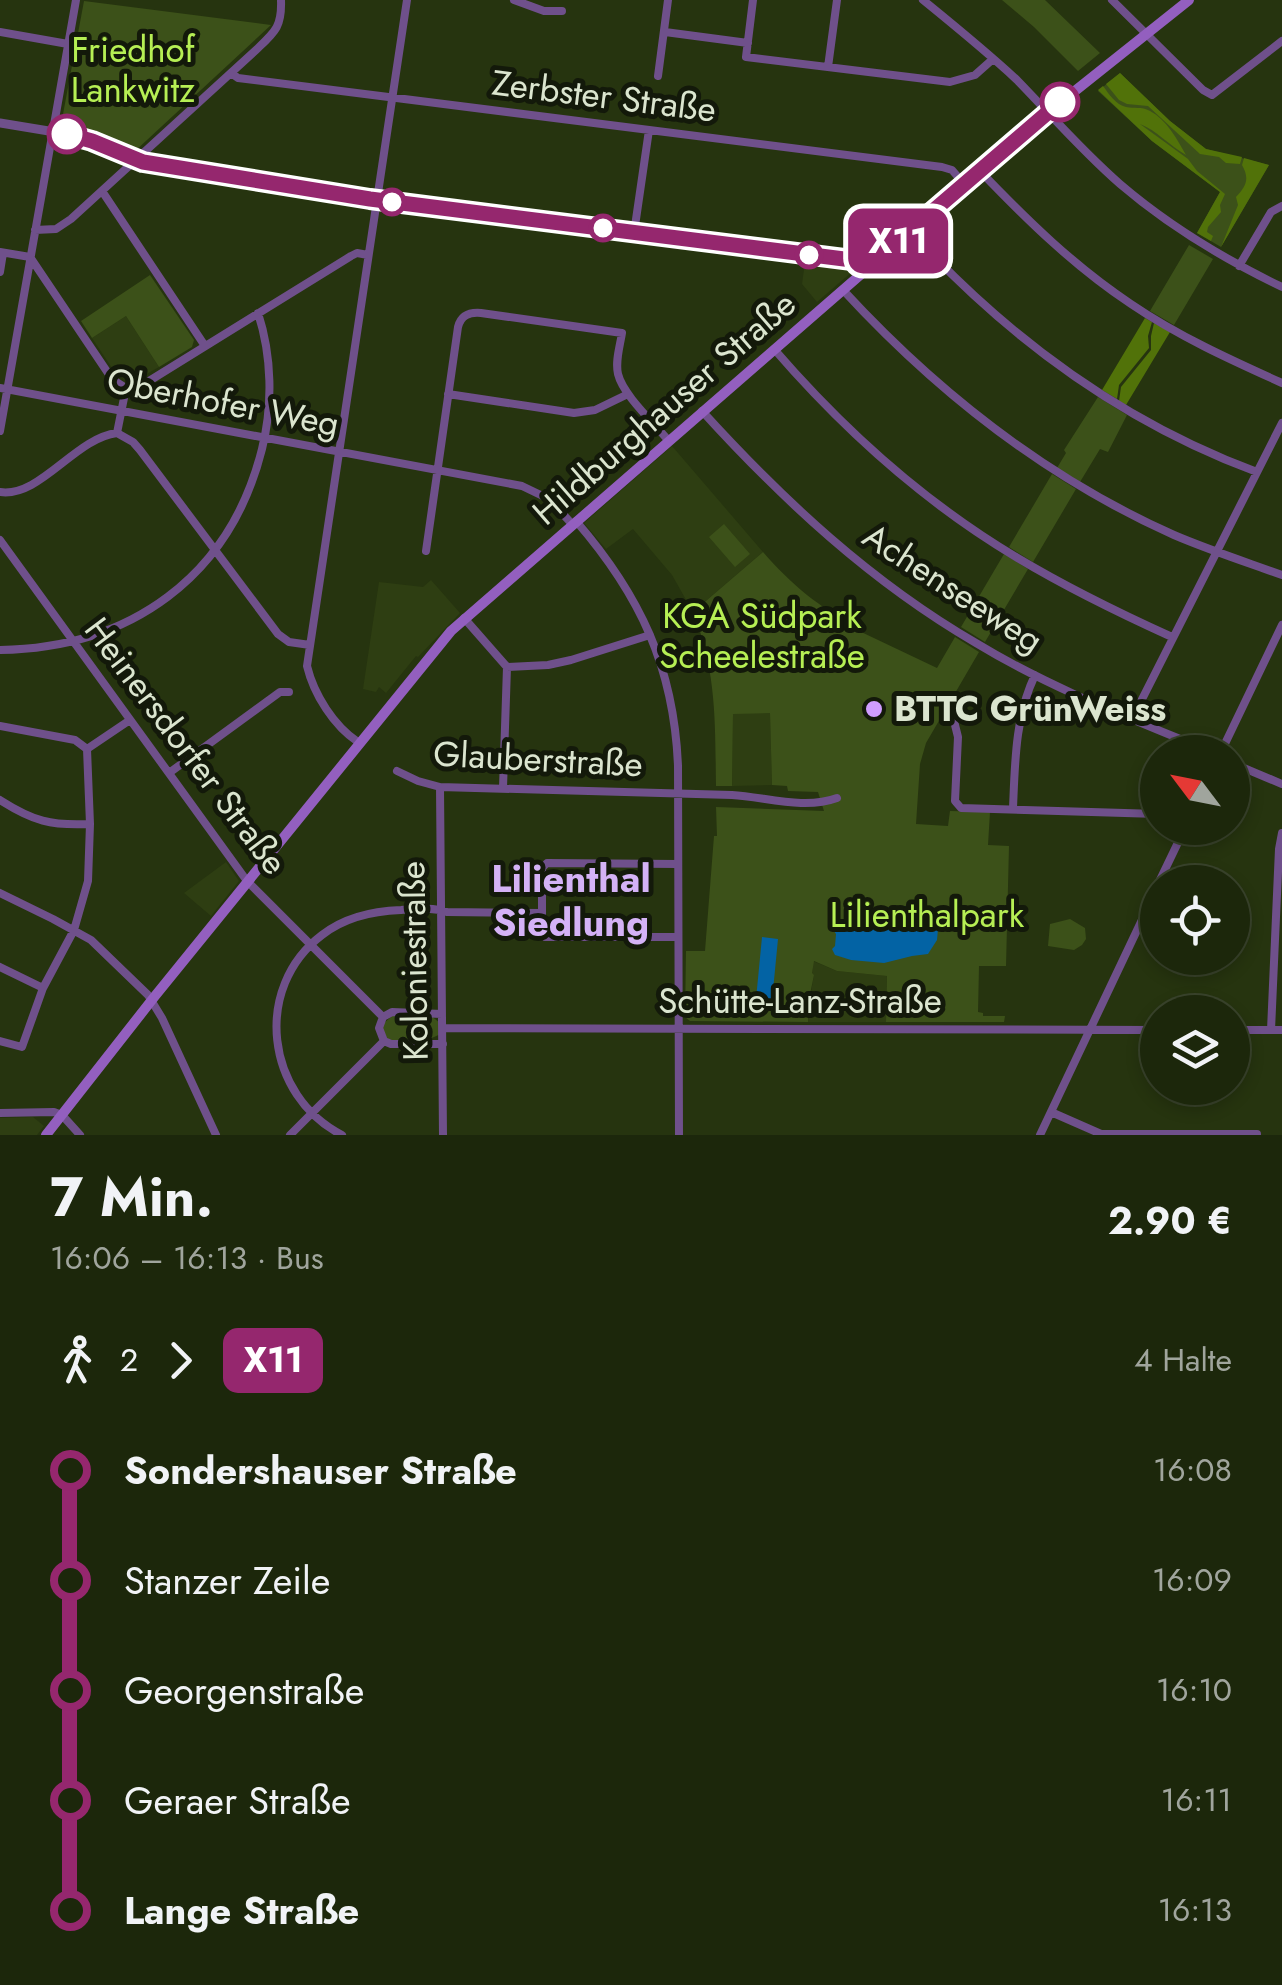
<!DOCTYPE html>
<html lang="de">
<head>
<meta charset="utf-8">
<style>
  :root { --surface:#1c270b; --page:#293319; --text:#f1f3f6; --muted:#a0a59d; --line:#3a442c }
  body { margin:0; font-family:Jost,sans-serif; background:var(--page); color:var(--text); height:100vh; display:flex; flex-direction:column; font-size:38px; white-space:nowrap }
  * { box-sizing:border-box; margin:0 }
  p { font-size:32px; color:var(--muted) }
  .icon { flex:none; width:55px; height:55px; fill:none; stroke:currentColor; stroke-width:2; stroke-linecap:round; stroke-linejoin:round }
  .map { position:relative; height:1135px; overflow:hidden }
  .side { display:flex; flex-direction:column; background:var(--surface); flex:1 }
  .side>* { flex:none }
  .badge { padding:0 20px; border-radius:15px; font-size:35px; line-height:65px }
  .needle { width:65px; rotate:302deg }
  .fabs { position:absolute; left:1140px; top:735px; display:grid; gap:20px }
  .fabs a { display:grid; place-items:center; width:110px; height:110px; border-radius:50%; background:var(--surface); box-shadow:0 5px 15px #0003,0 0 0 2px var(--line); font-size:50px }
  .map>.badge { position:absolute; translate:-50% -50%; box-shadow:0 0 0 5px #fff }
  .legs { display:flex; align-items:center; gap:15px; height:110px; padding:0 50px; font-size:32px }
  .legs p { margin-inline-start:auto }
  .headline { display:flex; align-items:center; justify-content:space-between; height:170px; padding:0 50px }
  h1 { font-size:55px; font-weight:700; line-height:75px }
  ul { padding:0 50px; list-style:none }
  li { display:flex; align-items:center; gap:35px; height:110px; font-size:38px }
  li i { display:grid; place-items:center; width:15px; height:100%; margin:0 12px; background:currentColor }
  li i::after { content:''; width:25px; height:25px; margin:-12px; border:8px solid; border-radius:50%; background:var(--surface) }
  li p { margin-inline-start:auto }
  li:first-child i { background:linear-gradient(#0000 50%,currentColor 0) }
  li:last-child i { background:linear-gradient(currentColor 50%,#0000 0) }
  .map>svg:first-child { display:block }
  .built { fill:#2e3e12 }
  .green { fill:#3c5119 }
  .forest { fill:#517209 }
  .water { fill:#0363a4 }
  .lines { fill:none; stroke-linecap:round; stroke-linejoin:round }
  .minor { stroke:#6f508b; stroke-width:8 }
  .tertiary { stroke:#6f508b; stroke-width:9 }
  .secondary { stroke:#935fbf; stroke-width:10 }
  .line-1-casing { stroke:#fff; stroke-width:22 }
  .line-1 { stroke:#95276e; stroke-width:15 }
  .stop-1-dot { fill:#fff; stroke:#95276e; stroke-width:5 }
  .poi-dot { fill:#d09dff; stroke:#13190a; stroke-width:4 }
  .labels { text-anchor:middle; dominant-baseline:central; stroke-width:10; stroke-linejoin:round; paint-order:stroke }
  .park-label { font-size:35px; fill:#b6ef54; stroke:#13190a }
  .street-label { font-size:35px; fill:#dbe5cf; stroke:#13190a }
  .poi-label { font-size:35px; font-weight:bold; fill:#dbe5cf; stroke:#13190a; text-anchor:start }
  .neighbourhood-label { font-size:38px; font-weight:bold; fill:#d4b2f6; stroke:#13190a }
</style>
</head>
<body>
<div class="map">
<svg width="1282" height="1135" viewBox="0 0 1282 1135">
  <rect width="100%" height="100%" fill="#26340f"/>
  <!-- built -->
  <path class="built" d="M805,262L852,267L853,271L817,302L802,284Z
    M126,316L159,367L134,381H128L116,374L92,338Z
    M672,446L763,552L693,612L672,575L633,529L606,549L584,523Z
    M431,580L460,613L418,657L416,656L386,693L379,687L376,692L363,689L379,582L423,587Z
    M733,713H770L772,785L732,786Z
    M226,862L239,881L211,916L184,893Z
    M813,961L837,971L887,976L886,1022H808L809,1003L814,975L812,974Z
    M33,1117L44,1126L37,1135H0V1118Z"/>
  <!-- green -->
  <path class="green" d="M1002,0H1045L1100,53L1078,71L1034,27Z
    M84,1L271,25L134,152L103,138L61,125Z
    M1120,73L1170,121L1206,149L1269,165L1221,247L1197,233L1220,192L1152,141L1098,91Z
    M1189,245L1213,259L1174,325L1150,311Z
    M150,275L194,340L192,347L159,367L126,316L92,338L81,321Z
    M1098,397L1127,415L1108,452L1100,449L1080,482L1057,468L1066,453L1064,450Z
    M1052,474L1076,489L1033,562L1009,547Z
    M724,524L750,554L735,567L709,537Z
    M763,552C791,584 819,608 858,627L857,630L937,668L955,637L979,652L926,743L920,764L916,824L948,826L950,811L990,812L988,845L1009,846L1006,966H979L978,1012L983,1013V1016H1005L1004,1022H886L887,976L837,971L814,961L812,973L814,975L808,1004V1022L690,1021L685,1017L686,951H705L714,836H717L716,807L824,811L818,792L788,791L787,786L772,785L770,713L733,714L732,786H716C715,724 717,671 693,612Z
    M1004,554L1028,569L985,642L961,627Z
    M1070,919L1085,928L1086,939L1082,945L1074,950L1048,946L1050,924Z
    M393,1015H430L440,1023V1034C430,1041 390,1049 383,1033C382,1030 383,1027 383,1024Z"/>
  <!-- forest -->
  <path class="forest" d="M1120,73L1170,121L1206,149L1242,157L1240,164L1226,163L1219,157L1200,154L1148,106L1127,104L1119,100L1106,84Z
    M1103,86C1109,94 1116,105 1126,107C1134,109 1141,106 1150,111C1167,120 1177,139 1186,155C1170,146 1156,130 1140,124L1188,159L1197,171L1225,194L1220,205L1221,212L1208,227L1207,232L1213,236L1211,241L1197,233L1220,192L1152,141L1098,90Z
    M1244,158L1269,165L1221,247L1238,205L1236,197C1246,186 1250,179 1242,165Z
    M1145,318L1152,322L1148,336L1149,348L1119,385L1117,399L1102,390Z
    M1154,323L1170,332L1126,405L1119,401L1121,387L1151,350V336Z"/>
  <!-- water -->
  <path class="water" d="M906,906L923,913L938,929L937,940L928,954L912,956L884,963L851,960L835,955L832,949L835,946L836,934L834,931L851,918H860L871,909Z
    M762,937L778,939L772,1001L756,999Z"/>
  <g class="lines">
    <!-- minor -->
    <path class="minor" d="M514,0L544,11H562
      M753,0L746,57L950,82L975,75L993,59
      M923,0C955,26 987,52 1017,80C1051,115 1083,152 1120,184C1169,226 1224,259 1282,287
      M1112,0L1203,90L1212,95L1282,41
      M0,32L68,44
      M665,32L748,43
      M828,67L837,0
      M231,73L238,78L942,167L952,170L964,184
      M658,76L668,0
      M980,171C1027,220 1074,266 1131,304C1178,336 1231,360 1282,383
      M102,191L205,346
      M35,230L56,229L71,219L256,50C275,32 282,27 281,0
      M910,231C1007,337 1122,422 1257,472
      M634,233L649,130
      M0,252L30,257
      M30,257L112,379L126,388
      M1239,266L1271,212L1282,206
      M0,272L3,253
      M843,290C937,392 1046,478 1174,535C1209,550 1246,562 1282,575
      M774,349C844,430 924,502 1016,557C1066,587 1119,613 1172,637
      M0,388L522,486L549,499L572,524
      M448,394L574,413L595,410L628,394
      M702,411C783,500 871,582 976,643C1050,688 1132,719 1212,752
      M0,431L76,0
      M117,433L133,442L140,450L278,634L289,642L310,645
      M0,492C40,498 75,438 117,433L126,388L141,386L351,256L357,253L368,255
      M576,521C640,595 674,667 678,766L679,1135
      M0,540L247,881L383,1017
      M426,551L458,327C461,315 469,312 481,313L622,333C620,346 615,361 618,374C623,395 654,423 668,440
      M464,618L507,667L503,788
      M0,650C130,648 230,577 262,449C273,405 272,356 258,313
      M507,667L548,665L571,660L650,635
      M1132,719L1282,423
      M954,721L958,737L955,801L961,808L1158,814
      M0,726L75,740L87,749
      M358,742C334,726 314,695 307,666L407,0
      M87,749L130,720
      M1221,752L1282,625
      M1232,763L1282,784
      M397,771L418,781L440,787L732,795C766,797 804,810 837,798
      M169,773L280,692H289
      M440,787L443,1135
      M0,800C33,821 51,826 90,824
      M1013,808C1015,763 1015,717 1035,675
      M1159,882L1185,828
      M0,893L53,919L91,940L148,995L162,1018L216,1135
      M678,937H545L542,933V868L547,863L678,864
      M0,967L43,988
      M383,1017L392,1012L442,1014
      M383,1017L379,1028L384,1041
      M443,1028L1158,1030
      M1232,1030H1282
      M1271,1030L1279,849L1282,833
      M0,1041L22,1047L43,988L74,930L88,881L90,824L87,749
      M384,1041L391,1044H443
      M1051,1112L1101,1134H1257
      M0,1113L54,1112L62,1115L80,1135
      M290,1135L384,1041
      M342,1135C266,1096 252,988 322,935C345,917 372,911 401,910C417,909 432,907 447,912L542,913
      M1040,1135L1158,886"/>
    <!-- tertiary -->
    <path class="tertiary" d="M0,123L67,134L92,141L143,161L362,198L852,260L866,262L869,266"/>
    <!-- secondary -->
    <path class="secondary" d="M46,1135L155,996L451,631L1036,122L1189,0"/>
  </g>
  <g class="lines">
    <defs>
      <path id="line-1" d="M67,134L92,141L143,162L370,199L852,260L866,262L869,266L1060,102"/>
    </defs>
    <!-- line-1 casing -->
    <use href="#line-1" class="line-1-casing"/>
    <!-- line-1 -->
    <use href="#line-1" class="line-1"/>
  </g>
  <!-- markers -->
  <g class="stop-1-dot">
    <circle cx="1060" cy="102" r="18"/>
    <circle cx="67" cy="134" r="18"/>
    <circle cx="392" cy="202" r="12"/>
    <circle cx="603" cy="228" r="12"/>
    <circle cx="809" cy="255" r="12"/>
  </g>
  <circle class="poi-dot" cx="874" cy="709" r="10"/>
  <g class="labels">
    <!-- park labels -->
    <g class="park-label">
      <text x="133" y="50">Friedhof<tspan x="133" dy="40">Lankwitz</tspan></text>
      <text x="762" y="616">KGA Südpark<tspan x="762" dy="40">Scheelestraße</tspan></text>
      <text x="927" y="915">Lilienthalpark</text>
    </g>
    <!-- street labels -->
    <g class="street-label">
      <text transform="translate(604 96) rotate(7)">Zerbster Straße</text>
      <text transform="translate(223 402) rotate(11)">Oberhofer Weg</text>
      <text transform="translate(664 408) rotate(-41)">Hildburghauser Straße</text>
      <text transform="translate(953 588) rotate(33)">Achenseeweg</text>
      <text transform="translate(186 746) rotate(53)">Heinersdorfer Straße</text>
      <text transform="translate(538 759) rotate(3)">Glauberstraße</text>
      <text transform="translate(414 961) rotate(-91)">Koloniestraße</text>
      <text x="800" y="1001">Schütte-Lanz-Straße</text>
    </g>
    <!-- poi labels -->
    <g class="poi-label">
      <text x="894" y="709">BTTC GrünWeiss</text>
    </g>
    <!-- neighbourhood labels -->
    <g class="neighbourhood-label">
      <text x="571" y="878">Lilienthal<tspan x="571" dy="44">Siedlung</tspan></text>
    </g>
  </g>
</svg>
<div class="fabs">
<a><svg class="needle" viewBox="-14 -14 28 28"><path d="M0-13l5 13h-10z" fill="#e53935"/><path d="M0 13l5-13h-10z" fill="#a0a59d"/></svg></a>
<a><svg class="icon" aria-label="locate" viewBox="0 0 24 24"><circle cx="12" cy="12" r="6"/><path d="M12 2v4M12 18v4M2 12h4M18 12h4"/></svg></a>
<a><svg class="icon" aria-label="layers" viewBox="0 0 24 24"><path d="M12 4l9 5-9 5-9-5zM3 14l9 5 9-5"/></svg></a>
</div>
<b class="badge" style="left:898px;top:241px;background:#95276e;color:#fff">X11</b>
</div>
<section class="side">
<div class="headline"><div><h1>7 Min.</h1><p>16:06 – 16:13 · Bus</p></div><b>2.90 €</b></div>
<div class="legs"><svg class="icon" aria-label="walk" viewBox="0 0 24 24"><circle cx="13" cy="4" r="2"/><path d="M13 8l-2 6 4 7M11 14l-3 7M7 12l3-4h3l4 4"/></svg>2<svg class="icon" aria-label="forward" viewBox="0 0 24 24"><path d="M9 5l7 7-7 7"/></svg><b class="badge" style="background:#95276e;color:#fff">X11</b><p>4 Halte</p></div>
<ul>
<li><i style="color:#95276e"></i><b>Sondershauser Straße</b><p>16:08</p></li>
<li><i style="color:#95276e"></i><span>Stanzer Zeile</span><p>16:09</p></li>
<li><i style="color:#95276e"></i><span>Georgenstraße</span><p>16:10</p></li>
<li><i style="color:#95276e"></i><span>Geraer Straße</span><p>16:11</p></li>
<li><i style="color:#95276e"></i><b>Lange Straße</b><p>16:13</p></li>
</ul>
</section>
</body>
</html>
